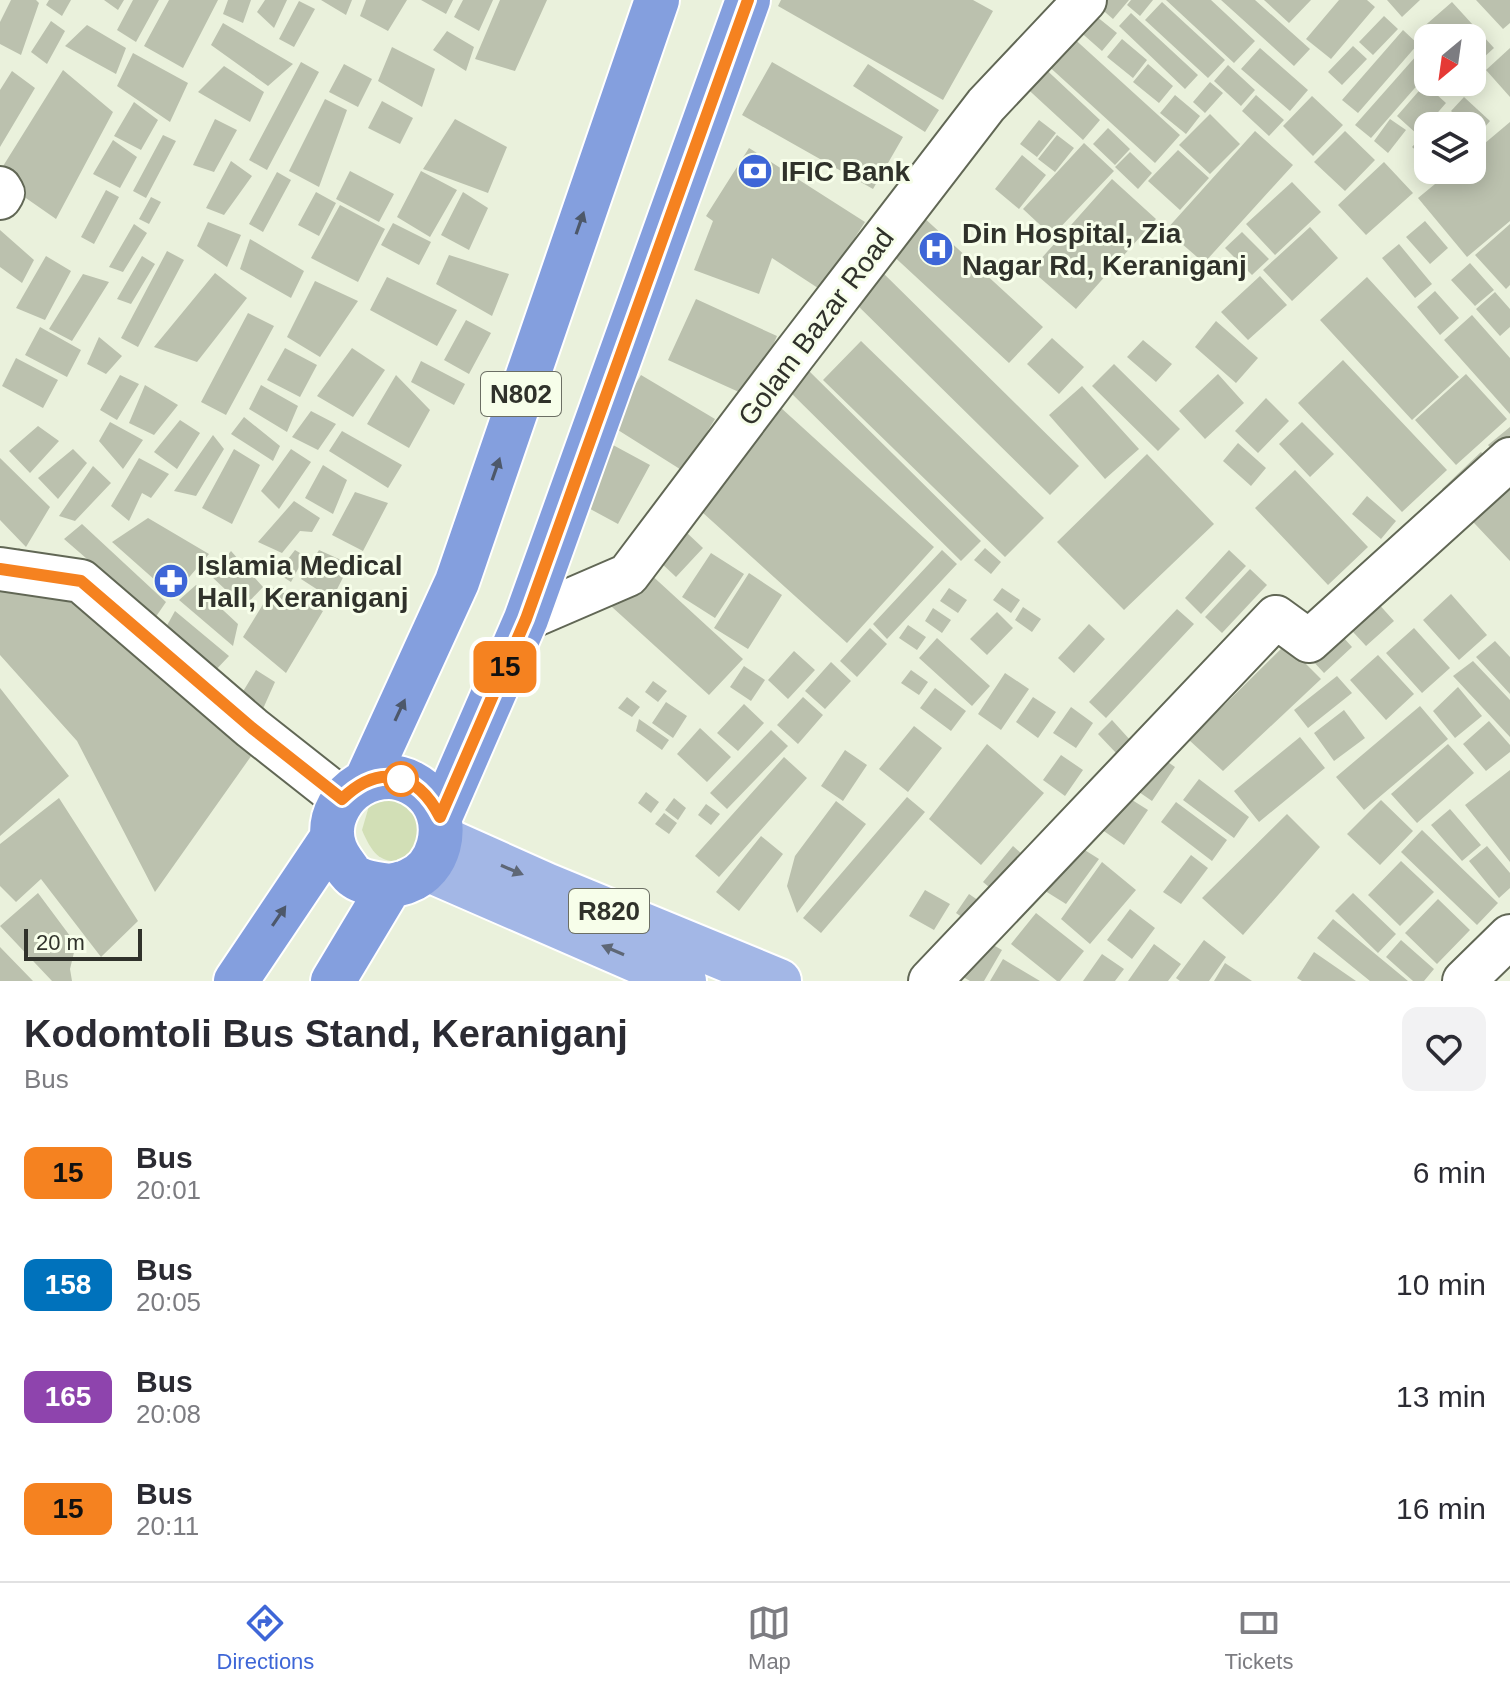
<!DOCTYPE html>
<html lang="en">
<head>
<meta charset="utf-8">
<style>
  :root { --surface:#fff; --page:#f2f2f3; --text:#2b2b33; --muted:#7c7c81; --line:#e1e1e2; --accent:#3e66d7 }
  body { margin:0; font-family:Helvetica,sans-serif; background:var(--page); color:var(--text); height:100vh; display:flex; flex-direction:column; font-size:30px; white-space:nowrap }
  * { box-sizing:border-box; margin:0 }
  p { font-size:26px; color:var(--muted) }
  .icon { flex:none; width:44px; height:44px; fill:none; stroke:currentColor; stroke-width:2; stroke-linecap:round; stroke-linejoin:round }
  .map { position:relative; height:981px; overflow:hidden }
  .details { display:flex; flex-direction:column; background:var(--surface); flex:1 }
  .details>* { flex:none }
  .badge { padding:0 16px; border-radius:12px; font-size:28px; line-height:52px }
  .needle { width:52px; rotate:209deg }
  .fabs { position:absolute; left:1414px; top:24px; display:grid; gap:16px }
  .fabs a { display:grid; place-items:center; width:72px; height:72px; border-radius:16px; background:var(--surface); box-shadow:0 4px 20px #0003; font-size:40px }
  .scale { position:absolute; left:24px; bottom:20px; width:118px; box-sizing:border-box; padding-left:8px; border:4px solid #30322b; border-top:0; font-size:22px; line-height:28px; white-space:nowrap; color:#30322b; -webkit-text-stroke:6px #f7feea; paint-order:stroke }
  .map>.badge { position:absolute; translate:-50% -50%; box-shadow:0 0 0 4px #fff }
  .round { display:grid; place-items:center; flex:none; width:84px; height:84px; border-radius:16px; background:var(--page) }
  .headline { display:flex; align-items:center; justify-content:space-between; height:136px; padding:0 24px }
  h1 { font-size:38px; font-weight:700; line-height:60px }
  ul { padding:0; list-style:none }
  li { display:flex; align-items:center; gap:24px; height:112px; padding:0 24px }
  li div { flex:1 }
  li b { display:block; font-size:30px }
  li em { font-style:normal }
  li .badge { min-width:88px; font-weight:700; text-align:center }
  .dock { display:flex; justify-content:space-around; align-items:center; height:112px; border-top:2px solid var(--line); background:var(--surface); font-size:22px; color:var(--muted) }
  .dock a { display:grid; justify-items:center; gap:4px }
  .dock .selected { color:var(--accent) }
  .map>svg:first-child { display:block }
  .green { fill:#d2dfb6 }
  .building { fill:#bbc1ae }
  .lines { fill:none; stroke-linecap:round; stroke-linejoin:round }
  .minor-casing { stroke:#616755; stroke-width:46 }
  .primary-casing { stroke:#fff; stroke-width:48 }
  .trunk-casing { stroke:#fff; stroke-width:48 }
  .minor { stroke:#fff; stroke-width:42 }
  .primary { stroke:#a3b7e6; stroke-width:44 }
  .trunk { stroke:#849fde; stroke-width:44 }
  .oneway { fill:#4d586a }
  .oneway2 { fill:#5e6776 }
  .line-casing { stroke:#fff; stroke-width:18 }
  .line { stroke:#f58220; stroke-width:12 }
  .stop-dot { fill:#fff; stroke:#f58220; stroke-width:4 }
  .labels { text-anchor:middle; dominant-baseline:central; stroke-width:6; stroke-linejoin:round; paint-order:stroke }
  .shield { fill:#f7feea; stroke:#6c6f64; stroke-width:2 }
  .shield-label { font-size:26px; font-weight:bold; fill:#30322b }
  .poi-label { font-size:28px; font-weight:bold; fill:#30322b; stroke:#f7feea; text-anchor:start }
  .street-label { font-size:28px; fill:#30322b; stroke:#f7feea }
</style>
</head>
<body>
<div class="map">
<svg width="1510" height="981" viewBox="0 0 1510 981">
  <rect width="100%" height="100%" fill="#eaf1dc"/>
  <!-- green -->
  <path class="green" d="M390,793L431,815L417,859C385,865 375,861 362,830L369,806Z"/>
  <!-- building -->
  <path class="building" d="M11,0H36L39,3L21,55L0,44V22Z
    M49,0H71L62,16L46,5Z
    M104,0H124L118,10Z
    M133,0H159L136,42L117,30Z
    M169,0H218L183,68L144,46Z
    M228,0H251L243,23L223,14Z
    M265,0H287L274,28L257,12Z
    M321,0H352L346,15Z
    M366,0H407L388,31L360,16Z
    M421,0H453L446,14Z
    M463,0H493L479,31L454,17Z
    M500,0H547L515,71L475,59Z
    M781,0H973L993,11L943,100L778,6Z
    M1091,0H1129L1113,19Z
    M1131,0H1153L1140,16L1127,5Z
    M1166,0H1211L1255,41L1234,63Z
    M1221,0H1255L1310,49L1294,66Z
    M1264,0H1311L1289,23Z
    M1339,0H1367L1375,7L1331,59L1306,39Z
    M1387,0H1420L1402,17Z
    M1476,0H1510V23L1503,29Z
    M299,1L315,9L294,47L279,39Z
    M1162,2L1225,60L1208,78L1145,20Z
    M1452,2L1494,48L1472,68V38H1429L1421,29Z
    M1091,12L1117,33L1102,51L1077,29Z
    M1131,13L1198,75L1185,89L1119,26Z
    M1384,16L1398,29L1373,55L1359,42Z
    M51,21L65,31L47,64L31,52Z
    M223,23L293,64L268,86L211,45Z
    M87,25L126,48L116,74L65,46Z
    M1403,30L1418,44L1358,113L1342,100Z
    M447,31L474,47L466,71L433,50Z
    M1069,34L1180,135L1155,163L1044,62Z
    M1122,39L1147,60L1133,78L1107,57Z
    M1353,46L1367,59L1342,85L1328,72Z
    M392,47L435,69L422,107L378,81Z
    M1260,48L1308,90L1290,111L1241,69Z
    M1510,48V97L1486,70Z
    M133,53L188,83L170,122L117,86Z
    M1417,55L1428,66V73L1371,138L1355,125Z
    M301,62L319,72L267,170L249,160Z
    M772,62L903,137L873,189L742,115Z
    M1038,62L1100,120L1083,140L1020,82Z
    M344,64L372,79L358,107L329,92Z
    M868,64L939,110L925,132L853,86Z
    M1148,64L1173,86L1159,103L1133,82Z
    M1228,65L1255,90L1241,106L1214,81Z
    M224,66L264,92L250,122L198,92Z
    M63,70L113,112L56,219L0,180V171Z
    M12,71L35,88L0,147V90Z
    M1210,82L1223,93L1205,113L1193,102Z
    M1425,84L1446,103L1418,135L1397,116Z
    M1175,95L1200,116L1186,134L1160,113Z
    M1256,95L1284,120L1269,136L1242,111Z
    M1312,96L1343,125L1313,156L1283,126Z
    M1464,97L1490,121L1478,135L1472,130V126H1467L1451,111Z
    M325,99L347,110L319,187L289,171Z
    M382,101L413,118L400,144L368,128Z
    M134,102L158,120L141,150L114,136Z
    M1210,114L1240,144L1210,174L1179,145Z
    M1445,115L1457,126H1434Z
    M215,119L237,130L214,172L193,165Z
    M455,119L507,147L488,193L423,169Z
    M1390,119L1406,130L1388,153L1374,141Z
    M1039,120L1056,133L1037,157L1020,144Z
    M1510,122V221L1467,257L1418,198L1452,170H1472V154Z
    M1108,128L1130,149L1115,165L1093,144Z
    M1255,131L1293,165L1204,263L1166,230Z
    M1345,131L1375,160L1345,191L1314,162Z
    M1425,133L1428,135V161L1412,147Z
    M163,135L176,141L146,198L133,191Z
    M1057,135L1074,148L1055,172L1038,159Z
    M113,140L137,157L120,188L93,174Z
    M1084,143L1114,171L1052,236L1023,209Z
    M749,148L865,222L821,290L772,258L759,294L694,270L713,221L706,216Z
    M1178,150L1209,178L1180,210L1148,181Z
    M1130,152L1152,173L1138,189L1115,167Z
    M1022,155L1046,175L1019,209L995,189Z
    M231,161L252,176L224,215L206,208Z
    M1384,162L1413,193L1366,235L1338,205Z
    M350,171L394,194L379,222L336,199Z
    M421,171L457,190L430,237L397,217Z
    M277,172L291,180L263,232L249,224Z
    M1112,179L1156,219L1076,309L1031,270Z
    M1292,182L1321,212L1275,255L1246,224Z
    M106,190L119,197L94,244L81,237Z
    M316,192L336,203L319,236L298,225Z
    M463,192L488,208L469,250L441,235Z
    M151,197L161,202L149,224L139,219Z
    M340,205L385,229L358,282L311,258Z
    M921,215L1043,327L1009,363L888,251Z
    M1425,221L1448,248L1430,264L1406,237Z
    M208,222L241,235L227,267L197,246Z
    M393,223L431,242L419,265L381,245Z
    M134,224L147,233L123,272L109,267Z
    M1510,224V285L1506,289L1475,255Z
    M1310,227L1338,258L1292,301L1263,270Z
    M0,230L34,260L22,283L0,267Z
    M1242,232L1269,259L1252,275L1225,248Z
    M250,239L304,271L291,298L240,269Z
    M1399,244L1432,284L1415,298L1382,258Z
    M167,251L184,260L138,347L121,338Z
    M449,255L509,274L492,316L436,284Z
    M46,256L71,271L45,320L16,308Z
    M142,256L155,264L131,304L117,299Z
    M1470,263L1494,290L1475,306L1451,280Z
    M879,269L1079,466L1050,495L850,298Z
    M215,273L247,298L197,362L154,347Z
    M83,274L109,282L72,341L49,329Z
    M1260,276L1287,305L1248,340L1221,312Z
    M387,277L457,310L437,346L370,310Z
    M1367,277L1459,377L1412,420L1320,320Z
    M315,281L358,301L320,357L287,337Z
    M1435,291L1459,318L1440,335L1417,307Z
    M1495,292L1510,309V327L1500,336L1476,309Z
    M696,299L777,336L750,397L668,360Z
    M248,313L274,326L226,415L201,402Z
    M1472,315L1510,358V414L1444,340Z
    M466,320L491,333L469,374L444,360Z
    M1216,321L1258,358L1236,383L1195,347Z
    M40,327L81,350L67,377L25,355Z
    M99,337L122,356L106,374L87,364Z
    M1052,338L1084,367L1059,394L1027,364Z
    M1143,340L1172,364L1156,382L1127,357Z
    M861,341L1044,518L1005,557L823,380Z
    M285,348L317,365L300,397L267,380Z
    M352,348L385,370L353,417L317,396Z
    M16,358L58,380L43,408L2,386Z
    M1343,360L1447,470L1402,512L1298,403Z
    M421,361L465,384L454,405L411,382Z
    M1114,364L1180,429L1158,451L1092,386Z
    M807,369L981,541L961,561L787,389Z
    M1218,374L1244,403L1205,439L1179,411Z
    M1466,374L1507,419L1456,465L1415,420Z
    M120,375L139,384L117,420L100,410Z
    M396,375L430,410L409,448L367,424Z
    M641,375L715,419L683,471L610,425Z
    M145,385L178,405L154,435L129,423Z
    M261,385L298,406L287,432L249,409Z
    M1082,386L1139,449L1105,479L1049,415Z
    M1266,398L1289,421L1258,453L1235,431Z
    M780,407L934,547L847,643L692,503Z
    M311,411L336,424L318,450L292,437Z
    M244,417L280,446L273,461L231,434Z
    M180,420L200,433L177,469L154,452Z
    M110,422L143,440L123,469L99,441Z
    M1302,422L1334,454L1310,477L1279,444Z
    M38,426L59,441L30,473L9,451Z
    M1510,427V470L1488,445Z
    M342,431L402,465L388,488L329,451Z
    M213,435L224,449L196,496L174,491Z
    M1238,443L1266,468L1251,486L1223,461Z
    M613,445L650,465L618,524L581,504Z
    M73,449L87,463L58,499L38,478Z
    M234,449L260,465L232,524L202,508Z
    M291,449L311,462L279,509L261,491Z
    M1481,452L1510,482V561L1442,489Z
    M1147,454L1214,524L1124,610L1057,542Z
    M0,458L50,507L26,547L0,520Z
    M139,458L169,474L151,498L142,493L129,521L111,506Z
    M323,465L347,480L333,514L305,498Z
    M93,466L111,483L75,521L59,516Z
    M1295,470L1368,547L1328,585L1255,508Z
    M355,492L388,503L363,551L332,535Z
    M1367,496L1396,521L1381,539L1352,514Z
    M294,501L320,518L312,532L300,531L282,553L258,542Z
    M669,516L703,548L676,577L642,545Z
    M148,518L209,554L173,596L112,542Z
    M82,524L166,602L155,618L64,539Z
    M19,548L254,752L155,892L77,741L0,655V566Z
    M985,548L1001,562L991,574L974,560Z
    M295,550L305,556L291,582L277,573Z
    M319,550L350,564L332,599L301,579Z
    M942,550L957,564L887,639L873,624Z
    M1229,550L1246,566L1201,614L1185,598Z
    M231,551L263,587L244,607L211,576Z
    M711,553L744,574L715,618L682,597Z
    M635,560L743,659L709,695L601,597Z
    M1250,569L1267,585L1222,633L1205,617Z
    M749,573L782,595L748,649L714,628Z
    M1358,581L1394,621L1366,646L1330,607Z
    M196,585L238,624L233,646L179,600Z
    M273,588L323,611L286,673L243,637Z
    M949,588L967,600L958,613L940,601Z
    M1002,588L1020,600L1011,613L993,600Z
    M1451,594L1487,635L1459,660L1423,620Z
    M1023,607L1041,619L1032,632L1015,620Z
    M1316,607L1352,647L1324,673L1287,633Z
    M933,608L951,620L942,633L925,621Z
    M1177,609L1194,624L1106,718L1089,702Z
    M175,611L229,656L212,674L165,629Z
    M997,612L1013,628L987,655L970,639Z
    M1089,624L1105,639L1074,673L1058,658Z
    M908,625L926,637L917,650L899,638Z
    M870,628L887,644L857,677L840,661Z
    M1414,628L1450,668L1422,693L1386,653Z
    M937,638L990,686L972,706L919,658Z
    M1495,641L1510,657V694L1476,657Z
    M1286,644L1321,679L1223,771L1189,740Z
    M794,651L815,670L788,699L768,680Z
    M1378,655L1414,694L1386,720L1350,680Z
    M1473,661L1510,700V737L1453,676Z
    M831,662L851,681L825,709L805,691Z
    M744,666L765,680L751,701L730,687Z
    M256,670L275,682L253,731L230,713Z
    M911,670L928,682L919,695L901,683Z
    M1005,673L1029,689L1001,730L978,714Z
    M1337,676L1352,693L1308,728L1294,710Z
    M653,681L667,691L658,702L645,692Z
    M1458,687L1482,716L1455,738L1433,711Z
    M0,688L69,776L0,836Z
    M935,688L966,711L951,731L920,708Z
    M627,697L640,707L632,717L618,708Z
    M803,697L823,715L798,744L777,725Z
    M1033,697L1056,712L1038,738L1016,722Z
    M666,702L687,716L673,738L652,723Z
    M744,704L764,723L738,751L717,733Z
    M1420,706L1448,739L1364,810L1336,777Z
    M1071,707L1093,723L1076,748L1053,733Z
    M1344,710L1365,738L1334,761L1314,733Z
    M639,719L669,740L662,750L636,731Z
    M1112,720L1131,741L1117,754L1098,734Z
    M1489,721L1510,745V752L1486,771L1463,744Z
    M914,726L942,748L908,792L879,769Z
    M700,728L731,757L707,782L677,754Z
    M771,730L788,746L727,809L710,793Z
    M1300,737L1325,768L1259,822L1234,791Z
    M987,744L1044,793L981,865L929,819Z
    M1448,744L1474,773L1417,823L1391,794Z
    M1149,749L1175,767L1152,801L1126,783Z
    M845,750L867,765L843,801L821,786Z
    M1061,755L1083,770L1065,796L1043,780Z
    M784,757L807,778L719,877L695,856Z
    M1510,770V862L1465,805Z
    M1199,779L1249,817L1234,838L1183,800Z
    M646,792L659,802L651,813L638,803Z
    M1121,793L1148,810L1124,845L1098,827Z
    M907,797L925,812L821,933L803,918Z
    M59,798L138,921L101,957L41,879L16,902L0,886V844Z
    M674,798L686,808L678,820L665,810Z
    M1381,800L1413,831L1380,865L1347,834Z
    M836,801L866,824L797,913L787,886L795,856Z
    M1176,802L1227,840L1212,861L1161,822Z
    M706,804L720,814L711,825L698,815Z
    M1450,809L1481,845L1462,861L1431,825Z
    M664,813L677,823L669,834L655,824Z
    M1287,814L1320,847L1243,935L1202,898Z
    M1422,830L1498,903L1477,925L1401,852Z
    M1056,832L1099,859L1066,904L1026,879Z
    M761,836L783,854L739,911L716,892Z
    M1013,846L1030,861L1001,897L983,882Z
    M1487,846L1510,873V888L1499,898L1469,861Z
    M1191,855L1208,868L1181,904L1163,892Z
    M1401,861L1434,892L1400,926L1368,895Z
    M1102,862L1136,890L1090,944L1061,919Z
    M925,890L950,904L934,930L909,916Z
    M38,893L76,944L70,969L72,981H52L0,926Z
    M1353,893L1396,934L1378,953L1335,911Z
    M969,894L1007,920L994,939L956,913Z
    M1438,899L1470,930L1437,964L1405,933Z
    M1130,909L1155,928L1132,959L1107,940Z
    M1036,913L1084,951L1060,981H1057L1011,944Z
    M1333,919L1408,981H1370L1317,938Z
    M979,937L1002,950L984,981H970L958,974Z
    M1204,940L1226,957L1209,981H1180L1176,978Z
    M1401,940L1434,969L1424,981H1413L1386,957Z
    M1154,944L1181,964L1168,981H1128Z
    M0,947L33,981H0Z
    M1314,952L1356,981H1302L1297,978Z
    M1102,954L1124,969L1115,981H1083Z
    M1003,959L1040,981H990Z
    M1225,963L1252,981H1214Z"/>
  <g class="lines">
    <defs>
      <path id="minor" d="M0,188L3,193L0,198
        M0,569L81,581L252,728L342,799
        M526,619L628,575L793,356L986,105L1085,0
        M930,981L1276,617L1309,641L1510,459
        M1464,981L1510,936"/>
      <path id="primary" d="M441,838L546,885L779,981
        M427,869L684,981"/>
      <path id="trunk" d="M366,781L457,582L657,0
        M440,817L526,619L748,0
        M236,981L332,838
        M333,981L390,886C396,884 403,884 408,881C440,869 450,826 431,799C421,786 404,777 389,777C345,777 315,826 343,863C346,867 350,874 355,877C365,884 379,884 390,886"/>
    </defs>
    <!-- minor casing -->
    <use href="#minor" class="minor-casing"/>
    <!-- primary casing -->
    <use href="#primary" class="primary-casing"/>
    <!-- trunk casing -->
    <use href="#trunk" class="trunk-casing"/>
    <!-- minor -->
    <use href="#minor" class="minor"/>
    <!-- primary -->
    <use href="#primary" class="primary"/>
    <!-- trunk -->
    <use href="#trunk" class="trunk"/>
  </g>
  <!-- one-way arrows -->
  <defs><path id="oneway-solid" d="M-6-.8H1V-3.2L6.5 0L1 3.2V.8H-6Z" transform="scale(2)"/></defs>
  <g class="oneway">
    <use href="#oneway-solid" transform="translate(580 223) rotate(-71)"/>
    <use href="#oneway-solid" transform="translate(496 469) rotate(-71)"/>
    <use href="#oneway-solid" transform="translate(400 710) rotate(-65)"/>
    <use href="#oneway-solid" transform="translate(279 916) rotate(-56)"/>
  </g>
  <g class="oneway2">
    <use href="#oneway-solid" transform="translate(512 870) rotate(23)"/>
    <use href="#oneway-solid" transform="translate(613 950) rotate(-157)"/>
  </g>
  <g class="lines">
    <defs>
      <path id="line" d="M0,569L81,581L252,728L342,799C379,763 417,772 440,817L526,619L748,0"/>
    </defs>
    <!-- line casing -->
    <use href="#line" class="line-casing"/>
    <!-- line -->
    <use href="#line" class="line"/>
  </g>
  <!-- icons -->
  <defs>
    <symbol id="bank-disc" viewBox="-11 -11 22 22"><circle r="9.5" fill="#3e66d7" stroke="#f7feea"/><path d="M-6-4H6V4H-6ZM0-2.3a2.3 2.3 0 1 0 0 4.6a2.3 2.3 0 1 0 0-4.6Z" fill="#fff"/></symbol>
    <symbol id="hospital-disc" viewBox="-11 -11 22 22"><circle r="9.5" fill="#3e66d7" stroke="#f7feea"/><path d="M-5-5h3v3.5h4V-5h3V5h-3V1.5h-4V5h-3Z" fill="#fff"/></symbol>
    <symbol id="pharmacy-disc" viewBox="-11 -11 22 22"><circle r="9.5" fill="#3e66d7" stroke="#f7feea"/><path d="M-2-6h4v4h4v4h-4v4h-4v-4h-4v-4h4Z" fill="#fff"/></symbol>
  </defs>
  <g fill-rule="evenodd">
    <use href="#bank-disc" x="735" y="151" width="40" height="40"/>
    <use href="#hospital-disc" x="916" y="229" width="40" height="40"/>
    <use href="#pharmacy-disc" x="151" y="561" width="40" height="40"/>
  </g>
  <!-- markers -->
  <circle class="stop-dot" cx="401" cy="779" r="16"/>
  <g class="labels">
    <!-- shield labels -->
    <g class="shield">
      <rect x="481" y="372" width="80" height="44" rx="6"/>
      <rect x="569" y="889" width="80" height="44" rx="6"/>
    </g>
    <g class="shield-label">
      <text x="521" y="394">N802</text>
      <text x="609" y="911">R820</text>
    </g>
    <!-- poi labels -->
    <g class="poi-label">
      <text x="781" y="171">IFIC Bank</text>
      <text x="962" y="233">Din Hospital, Zia<tspan x="962" dy="32">Nagar Rd, Keraniganj</tspan></text>
      <text x="197" y="565">Islamia Medical<tspan x="197" dy="32">Hall, Keraniganj</tspan></text>
    </g>
    <!-- street labels -->
    <g class="street-label">
      <text transform="translate(816 327) rotate(-53)">Golam Bazar Road</text>
    </g>
  </g>
</svg>
<div class="fabs">
<a><svg class="needle" viewBox="-14 -14 28 28"><path d="M0-13l5 13h-10z" fill="#e53935"/><path d="M0 13l5-13h-10z" fill="#7c7c81"/></svg></a>
<a><svg class="icon" aria-label="layers" viewBox="0 0 24 24"><path d="M12 4l9 5-9 5-9-5zM3 14l9 5 9-5"/></svg></a>
</div>
<div class="scale">20 m</div>
<b class="badge" style="left:505px;top:667px;background:#f58220;color:#111">15</b>
</div>
<section class="details">
<div class="headline"><div><h1>Kodomtoli Bus Stand, Keraniganj</h1><p>Bus</p></div><a class="round"><svg class="icon" aria-label="heart" viewBox="0 0 24 24"><path d="M12 20l-8-8c-3-5 5-10 8-4 3-6 11-1 8 4z"/></svg></a></div>
<ul>
<li><span class="badge" style="background:#f58220;color:#111">15</span><div><b>Bus</b><p>20:01</p></div><em>6 min</em></li>
<li><span class="badge" style="background:#0072bc;color:#fff">158</span><div><b>Bus</b><p>20:05</p></div><em>10 min</em></li>
<li><span class="badge" style="background:#8e44ad;color:#fff">165</span><div><b>Bus</b><p>20:08</p></div><em>13 min</em></li>
<li><span class="badge" style="background:#f58220;color:#111">15</span><div><b>Bus</b><p>20:11</p></div><em>16 min</em></li>
</ul>
</section>
<nav class="dock">
<a class="selected"><svg class="icon" aria-label="directions" viewBox="0 0 24 24"><path d="M12 3l9 9-9 9-9-9zM9 14v-3h6M13 9l2 2-2 2"/></svg>Directions</a>
<a><svg class="icon" aria-label="map" viewBox="0 0 24 24"><path d="M3 6l6-2 6 2 6-2v14l-6 2-6-2-6 2zM9 4v14M15 6v14"/></svg>Map</a>
<a><svg class="icon" aria-label="tickets" viewBox="0 0 24 24"><path d="M3 7h18v10H3zM15 7v10"/></svg>Tickets</a>
</nav>
</body>
</html>
